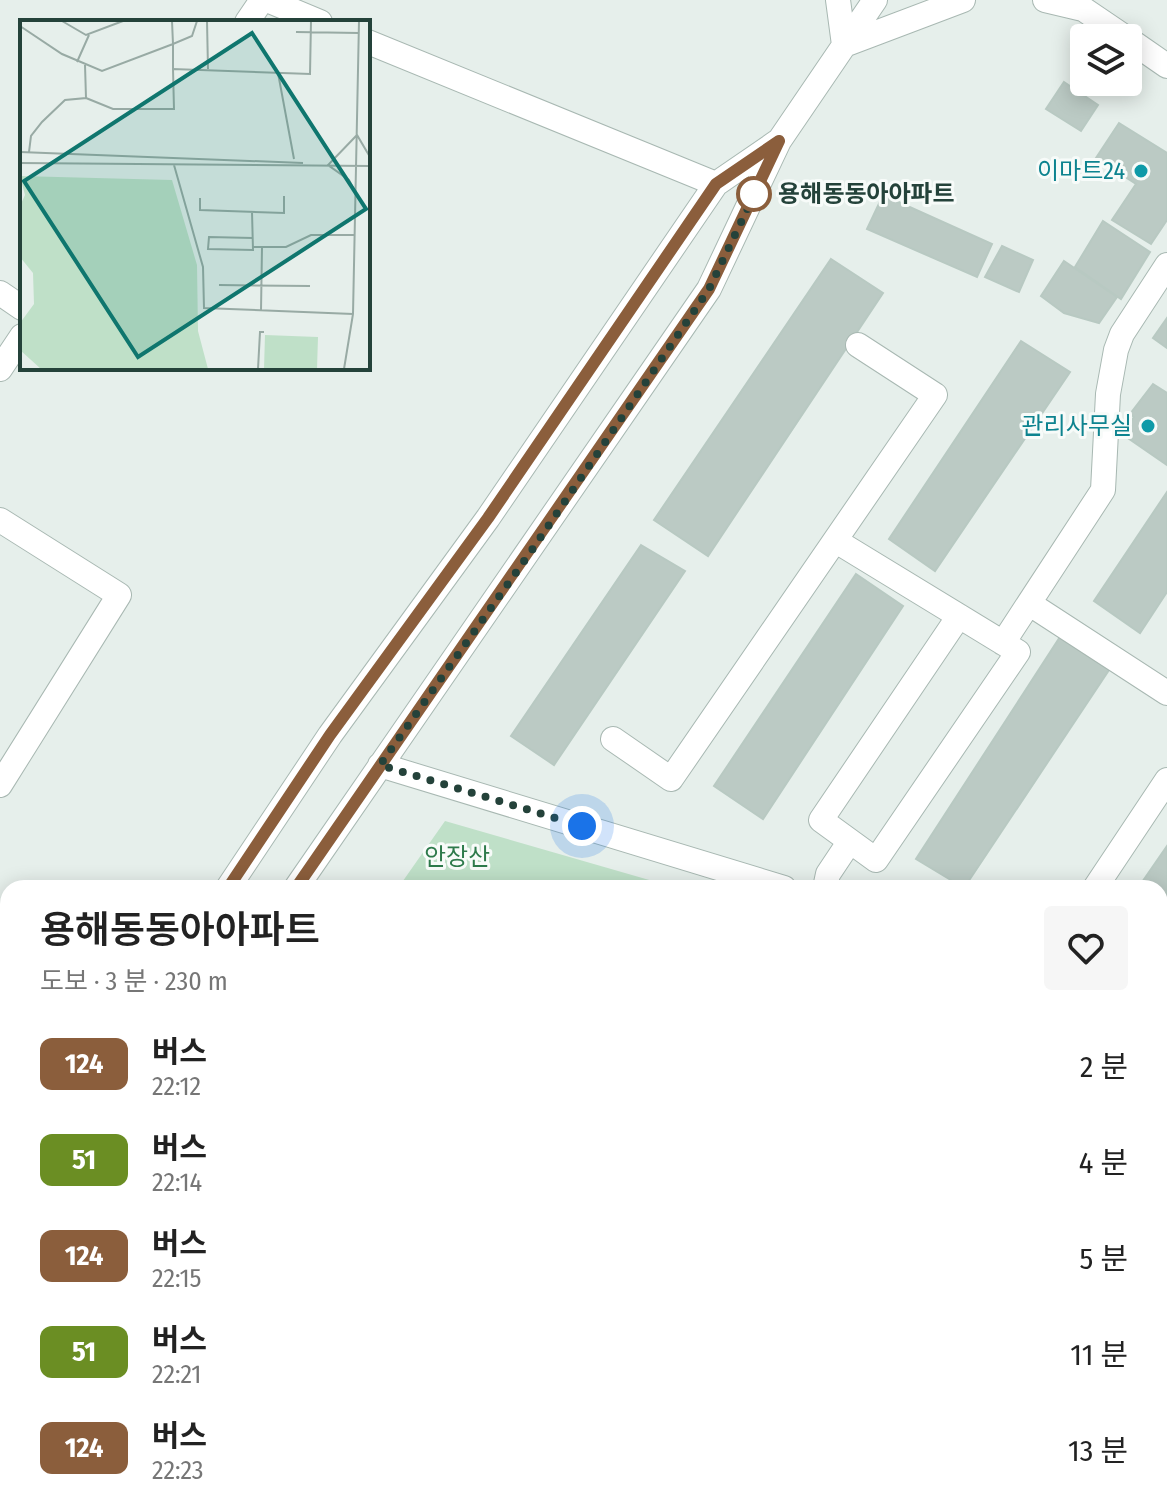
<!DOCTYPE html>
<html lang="ko">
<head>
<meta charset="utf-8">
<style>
  :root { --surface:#fff; --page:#f6f6f6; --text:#222; --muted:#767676 }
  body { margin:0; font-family:"Fira Sans Condensed","Noto Sans KR",sans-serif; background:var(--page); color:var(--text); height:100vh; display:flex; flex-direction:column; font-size:30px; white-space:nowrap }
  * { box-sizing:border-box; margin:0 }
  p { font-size:26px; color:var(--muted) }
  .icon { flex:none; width:44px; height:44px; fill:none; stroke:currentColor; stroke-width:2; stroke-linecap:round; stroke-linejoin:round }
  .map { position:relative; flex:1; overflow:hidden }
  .sheet { position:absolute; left:0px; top:880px; width:1168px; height:632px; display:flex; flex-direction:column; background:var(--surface); border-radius:24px 24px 0 0; box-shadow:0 4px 20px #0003 }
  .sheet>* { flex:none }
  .badge { padding:0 16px; border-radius:12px; font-size:28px; line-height:52px }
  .fabs { position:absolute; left:1070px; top:24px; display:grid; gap:16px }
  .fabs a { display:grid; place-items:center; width:72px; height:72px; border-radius:8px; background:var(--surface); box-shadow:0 4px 20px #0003; font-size:40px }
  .you { position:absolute; width:40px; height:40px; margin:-20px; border:6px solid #fff; border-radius:50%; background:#1a73e8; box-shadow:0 0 0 12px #1a73e833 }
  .map>.badge { position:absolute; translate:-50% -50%; box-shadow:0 0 0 4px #fff }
  .round { display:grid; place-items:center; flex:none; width:84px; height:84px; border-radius:8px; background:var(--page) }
  .headline { display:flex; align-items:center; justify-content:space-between; height:136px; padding:0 40px }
  h1 { font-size:38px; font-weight:600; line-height:60px }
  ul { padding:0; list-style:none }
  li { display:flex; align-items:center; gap:24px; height:96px; padding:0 40px }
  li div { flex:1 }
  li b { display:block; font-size:30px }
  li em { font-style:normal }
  li .badge { min-width:88px; font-weight:700; text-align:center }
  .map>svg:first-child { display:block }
  .green { fill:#bfe0c8 }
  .building { fill:#bbcac4; stroke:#b8c9c2; stroke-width:2 }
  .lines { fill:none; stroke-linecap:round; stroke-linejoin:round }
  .minor-casing { stroke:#a8b8b2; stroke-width:26 }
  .path { stroke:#86b3a5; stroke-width:5; stroke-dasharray:4 6; stroke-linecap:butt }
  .minor { stroke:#fff; stroke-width:24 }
  .line-casing { stroke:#fff; stroke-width:18 }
  .line { stroke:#8b5e3c; stroke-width:12 }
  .walk { stroke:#24423a; stroke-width:8; stroke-dasharray:0 14.4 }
  .culture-dot { fill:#0f9aa8; stroke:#f7fbf9; stroke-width:3 }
  .stop-dot { fill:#fff; stroke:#8b5e3c; stroke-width:4 }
  .labels { text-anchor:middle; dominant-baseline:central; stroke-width:6; stroke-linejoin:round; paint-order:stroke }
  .culture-label { font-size:24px; fill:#0d838f; stroke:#f7fbf9; text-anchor:end }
  .stop-label { font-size:24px; font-weight:bold; fill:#24423a; stroke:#f7fbf9; text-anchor:start }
  .park-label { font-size:24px; fill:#2d7a4b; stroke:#f7fbf9 }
  .inset-road { fill:none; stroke:#98aaa4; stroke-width:2 }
  .view { fill:#0f766e; fill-opacity:0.15; stroke:#0f766e; stroke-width:4 }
  .inset-edge { fill:none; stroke:#24423a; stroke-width:4 }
</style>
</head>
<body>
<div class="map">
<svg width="1167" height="1512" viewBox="0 0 1167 1512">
  <rect width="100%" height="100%" fill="#e6efeb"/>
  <!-- green -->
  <path class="green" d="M445,821L677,888H398Z
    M1160,1110L1167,1115V1512H0V1465L8,1454V1504H1160Z"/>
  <!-- building -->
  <path class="building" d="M1064,82L1098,105L1081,131L1046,109Z
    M1119,123L1167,153V220L1151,244L1112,220L1136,184L1096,158Z
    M883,195L992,244L977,277L867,229Z
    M1103,221L1150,252L1121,299L1075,267Z
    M1002,246L1033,260L1019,292L985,277Z
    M831,259L883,293L708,556L654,520Z
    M1064,261L1117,297L1099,323L1064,313L1041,296Z
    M1167,318V348L1153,338Z
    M1021,341L1070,372L935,571L889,539Z
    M1153,384L1167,393V465L1122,434L1134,417L1130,414Z
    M1167,492V592L1140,633L1094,601Z
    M641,545L685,571L554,765L511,736Z
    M856,574L903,606L763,819L714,786Z
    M1060,637L1109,670L964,888L916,859Z
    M1167,846V958L1160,968V888H1138Z"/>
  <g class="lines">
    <defs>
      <path id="minor" d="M267,0L320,22
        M838,0L844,45L963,0
        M1045,0L1083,9
        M1070,0L1126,38
        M247,22L262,0
        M1128,39L1167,66
        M368,42L716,184
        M0,293L22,308
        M0,369L22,336
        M0,520L119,595L0,785
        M836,541L1018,652L876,860L821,820L959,616
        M1030,604L1167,693
        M1003,643L1103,490L1108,394L1116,350L1122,334L1167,265
        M613,739L671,779L935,395L858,345
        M380,765L784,888
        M228,888L330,735L488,518L716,184L777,142
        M296,888L709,289L779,141L875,0
        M825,888L828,874L850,841
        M1095,888L1167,780
        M1160,1029L1167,1020
        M0,1230L8,1218
        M0,1328L8,1316"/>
    </defs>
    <!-- minor casing -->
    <use href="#minor" class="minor-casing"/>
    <!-- path -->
    <path class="path" d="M0,1490L8,1478
      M1160,1492L1167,1488
      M594,1504L598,1512
      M805,1504L813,1507L863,1504
      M888,1504L905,1512
      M1104,1504L1120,1512
      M956,1512L963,1508L1009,1512L1049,1504
      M1128,1512L1141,1504"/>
    <!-- minor -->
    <use href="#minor" class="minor"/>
  </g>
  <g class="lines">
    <defs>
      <path id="line" d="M228,888L330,735L488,518L716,184L779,141L709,289L296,888"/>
    </defs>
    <!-- line casing -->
    <use href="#line" class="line-casing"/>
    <!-- line -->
    <use href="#line" class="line"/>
    <!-- walk -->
    <path class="walk" d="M582,826L380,765L534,547L709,289L756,191L754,194"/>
  </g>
  <!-- markers -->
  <g class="culture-dot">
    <circle cx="1141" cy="171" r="8"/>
    <circle cx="1148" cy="426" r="8"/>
  </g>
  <circle class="stop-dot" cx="754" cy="194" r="16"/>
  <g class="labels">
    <!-- culture labels -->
    <g class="culture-label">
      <text x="1125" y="171">이마트24</text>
      <text x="1132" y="426">관리사무실</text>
    </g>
    <!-- stop labels -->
    <g class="stop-label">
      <text x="778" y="194">용해동동아아파트</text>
    </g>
    <!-- park labels -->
    <g class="park-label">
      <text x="457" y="857">안장산</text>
    </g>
  </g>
  <!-- overview -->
  <g transform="translate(20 20)">
    <rect width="350" height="350" fill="#e6efeb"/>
    <path d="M0,156L152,160L177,245L178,311L188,349H21L0,330V303L14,284L13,253L0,237V186L5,175ZM245,315L298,317L297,349H244Z" fill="#bfe0c8"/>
    <path class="inset-road" d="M42,1L66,15L103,1M152,1L153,24L172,16L177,1M187,1L188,49M0,6L42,34L82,51L153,24V49M276,12L339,13M57,42L69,15M258,53L274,139M66,78L93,89H154L153,49L290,54L291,1M0,132L283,143M9,132L11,116L22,102L45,80L66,78L65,45M0,143L350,146M154,145L183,247L184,288L333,294M335,172L329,160L308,145L337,115L350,137M180,178V190L264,193V176M232,192L233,230L188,229L189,217L233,218M233,227H266L291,215H335M199,265L290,266M241,291L242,227M238,349L240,312H244M324,349L333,294L339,1"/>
    <path class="view" d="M232,13L346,189L118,337L4,161Z"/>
    <rect width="350" height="350" class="inset-edge"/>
  </g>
</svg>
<div class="fabs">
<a><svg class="icon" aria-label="layers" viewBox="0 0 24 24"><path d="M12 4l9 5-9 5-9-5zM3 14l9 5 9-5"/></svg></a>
</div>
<div class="you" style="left:582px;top:826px"></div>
<section class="sheet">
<div class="headline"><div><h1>용해동동아아파트</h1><p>도보 · 3 분 · 230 m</p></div><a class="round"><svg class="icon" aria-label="heart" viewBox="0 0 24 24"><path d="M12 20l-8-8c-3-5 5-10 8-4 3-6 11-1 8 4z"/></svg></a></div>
<ul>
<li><span class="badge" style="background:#8b5e3c;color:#fff">124</span><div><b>버스</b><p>22:12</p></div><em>2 분</em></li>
<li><span class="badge" style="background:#6b8e23;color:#fff">51</span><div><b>버스</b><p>22:14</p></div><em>4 분</em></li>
<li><span class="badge" style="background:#8b5e3c;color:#fff">124</span><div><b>버스</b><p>22:15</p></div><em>5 분</em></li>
<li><span class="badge" style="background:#6b8e23;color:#fff">51</span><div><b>버스</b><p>22:21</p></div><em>11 분</em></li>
<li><span class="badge" style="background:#8b5e3c;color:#fff">124</span><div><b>버스</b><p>22:23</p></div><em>13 분</em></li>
</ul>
</section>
</div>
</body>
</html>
